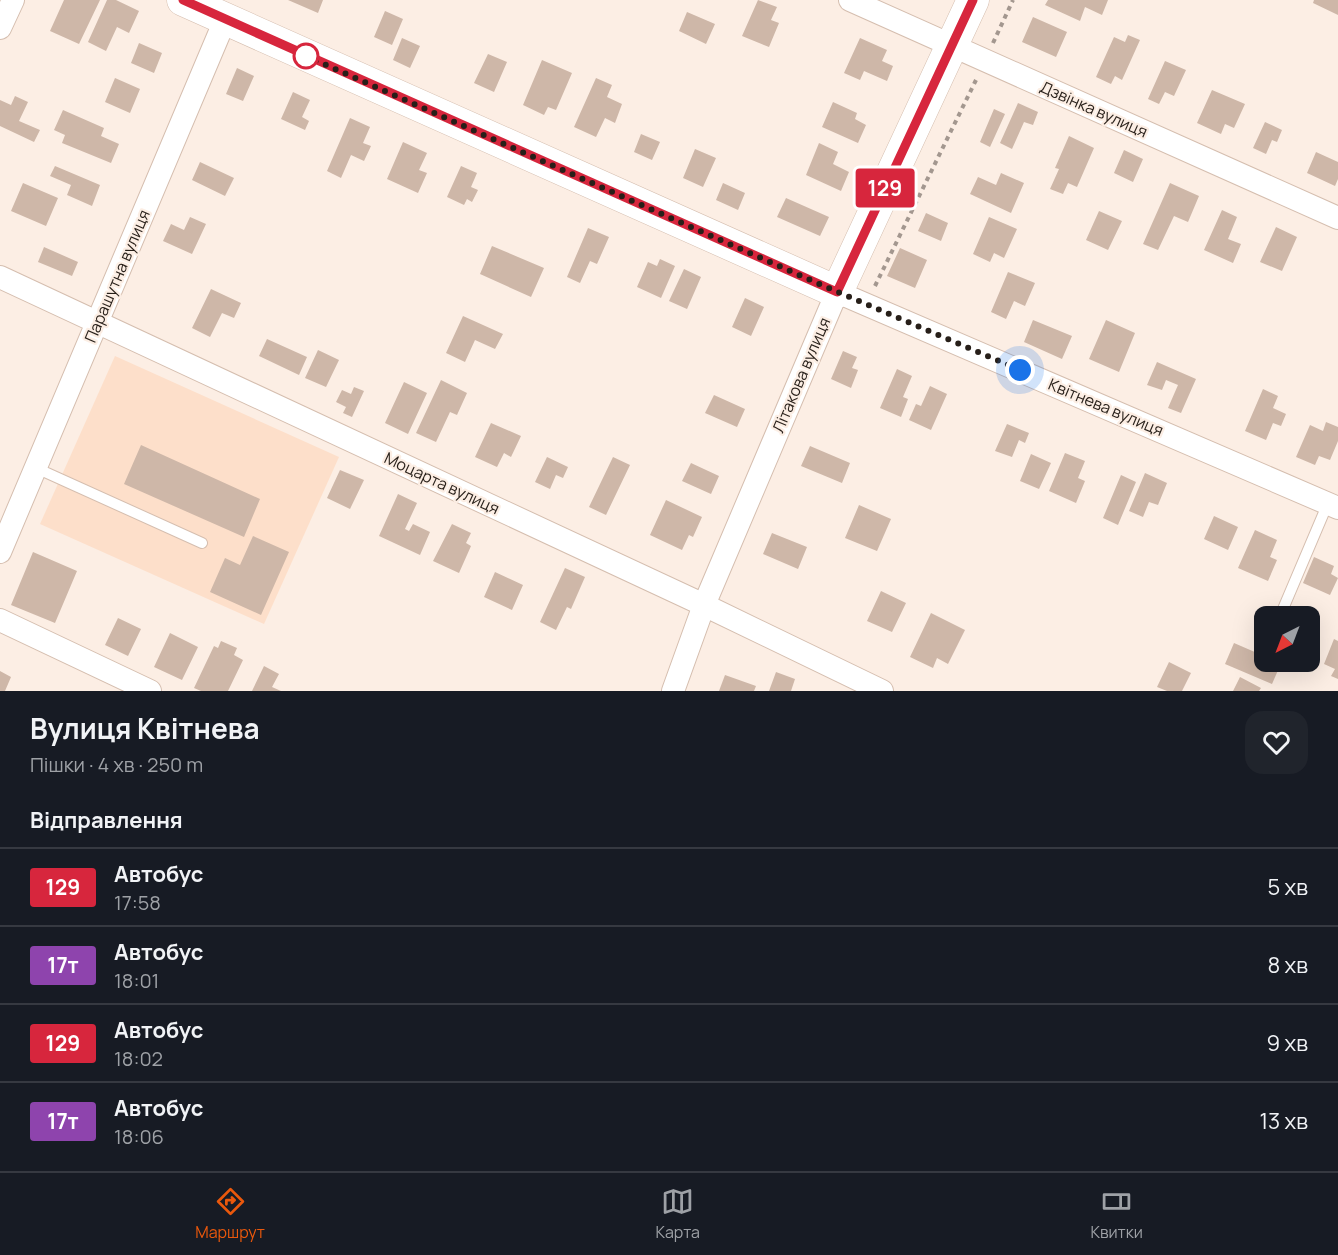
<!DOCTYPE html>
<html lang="uk">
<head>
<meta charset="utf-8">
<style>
  :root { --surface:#171b24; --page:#20242c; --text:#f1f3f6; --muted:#9ea1a6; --line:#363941; --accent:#ea580c }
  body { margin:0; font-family:Manrope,sans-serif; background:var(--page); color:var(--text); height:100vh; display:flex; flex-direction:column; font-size:22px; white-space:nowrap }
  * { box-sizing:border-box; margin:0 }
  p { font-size:20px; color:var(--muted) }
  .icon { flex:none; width:33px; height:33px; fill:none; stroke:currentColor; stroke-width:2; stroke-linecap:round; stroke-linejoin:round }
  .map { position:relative; height:691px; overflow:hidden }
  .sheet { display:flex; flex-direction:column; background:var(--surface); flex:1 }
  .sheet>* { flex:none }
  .badge { padding:0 12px; border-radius:4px; font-size:21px; line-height:39px }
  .needle { width:39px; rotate:222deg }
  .fabs { position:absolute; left:1254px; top:606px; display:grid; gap:12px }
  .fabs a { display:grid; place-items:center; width:66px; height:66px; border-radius:12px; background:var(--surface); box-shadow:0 6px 24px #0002; font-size:30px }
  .you { position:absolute; width:30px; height:30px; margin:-15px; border:4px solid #fff; border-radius:50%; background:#1a73e8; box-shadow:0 0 0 9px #1a73e833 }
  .map>.badge { position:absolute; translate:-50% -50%; box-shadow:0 0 0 3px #fff }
  h2 { padding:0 30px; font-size:22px; line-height:54px }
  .round { display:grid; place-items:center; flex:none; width:63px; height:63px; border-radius:18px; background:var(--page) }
  .head { display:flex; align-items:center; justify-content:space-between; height:102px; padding:0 30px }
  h1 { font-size:28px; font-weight:700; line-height:45px }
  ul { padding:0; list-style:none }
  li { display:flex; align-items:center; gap:18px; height:78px; padding:0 30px; border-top:2px solid var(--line) }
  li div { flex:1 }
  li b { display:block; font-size:22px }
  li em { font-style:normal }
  li .badge { min-width:66px; font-weight:700; text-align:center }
  .tabs { display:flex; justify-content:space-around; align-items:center; height:84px; border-top:2px solid var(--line); background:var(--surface); font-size:16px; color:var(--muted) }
  .tabs a { display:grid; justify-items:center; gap:3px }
  .tabs .on { color:var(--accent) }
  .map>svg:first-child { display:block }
  .built { fill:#fddfca }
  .building { fill:#ceb7a8 }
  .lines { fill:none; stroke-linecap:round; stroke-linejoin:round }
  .lane-casing { stroke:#d5beaf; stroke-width:12 }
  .street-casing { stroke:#d5beaf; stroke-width:24 }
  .secondary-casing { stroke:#d5beaf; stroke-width:33 }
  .path { stroke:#a3978f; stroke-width:4; stroke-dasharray:4.5 4.5; stroke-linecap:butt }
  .lane { stroke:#fff; stroke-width:10 }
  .street { stroke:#fff; stroke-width:22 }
  .secondary { stroke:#fff; stroke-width:32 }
  .line-casing { stroke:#fff; stroke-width:14 }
  .line { stroke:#d7263d; stroke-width:9 }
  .walk { stroke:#271f19; stroke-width:6; stroke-dasharray:0 10.8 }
  .stop-dot { fill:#fff; stroke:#d7263d; stroke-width:3 }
  .labels { text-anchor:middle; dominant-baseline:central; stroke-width:4.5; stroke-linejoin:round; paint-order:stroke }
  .street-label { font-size:16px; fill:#271f19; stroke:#fceee4 }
</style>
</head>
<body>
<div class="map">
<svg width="1338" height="691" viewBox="0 0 1338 691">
  <rect width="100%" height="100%" fill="#fceee4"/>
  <!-- built -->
  <path class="built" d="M115,356L339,457L264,624L40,524Z"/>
  <!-- building -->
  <path class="building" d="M64,0H100L79,44L50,31Z
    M107,0H116L139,11L129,33L117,27L106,51L88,42Z
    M288,0H323L318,13Z
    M758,0L777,7L771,20L779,23L769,47L742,36Z
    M1048,0H1108L1102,15L1085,7L1080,21L1045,5Z
    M1314,0H1338V15L1313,3Z
    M385,11L403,19L392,45L374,37Z
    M687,12L715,24L706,44L679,31Z
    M1033,17L1067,32L1056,57L1022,42Z
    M1128,35L1140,40L1122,80L1115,76L1111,84L1096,77L1114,37L1125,42Z
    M402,38L420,46L410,68L393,60Z
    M860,38L887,50L882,61L893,66L887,81L864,71L860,80L844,73Z
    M139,43L162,53L154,73L131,63Z
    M488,54L507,62L494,92L474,83Z
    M542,60L572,73L556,110L548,107L544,115L523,105Z
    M1165,61L1186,70L1174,96L1165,92L1159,104L1148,99Z
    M237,68L254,76L243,101L226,94Z
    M115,78L140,89L130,113L105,102Z
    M596,78L612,85L607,97L622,104L615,123L605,118L596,137L574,127Z
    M1212,90L1245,104L1234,128L1225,124L1221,134L1197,123Z
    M293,92L310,100L302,117L309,121L305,130L281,119Z
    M15,96L28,102L19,121L40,130L34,142L0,126V100L11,105Z
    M833,102L857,113L855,119L866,125L858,143L822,127Z
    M1018,103L1038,112L1033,125L1024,122L1012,149L1000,143Z
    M994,109L1005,114L990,147L980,142Z
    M63,110L104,128L101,136L119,144L111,163L62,143L65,135L54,130Z
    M350,118L370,127L363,143L371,146L364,161L351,155L341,178L327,171Z
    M1265,122L1282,130L1277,142L1272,140L1266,154L1253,148Z
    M641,134L660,142L652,160L634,152Z
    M1069,136L1094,148L1077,187L1068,183L1063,194L1050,189L1059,169L1055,168Z
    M403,142L427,153L419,170L427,173L418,193L387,179Z
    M819,143L838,152L833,164L849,172L841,191L806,175Z
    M695,149L716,158L703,187L683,178Z
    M1124,150L1143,159L1133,182L1114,173Z
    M1316,152L1338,162V179L1335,186L1307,173Z
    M200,162L234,178L225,196L192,180Z
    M55,166L100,185L92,206L67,195L71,185L50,176Z
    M461,166L477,173L471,187L478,190L472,202L467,199L464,205L447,197Z
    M1001,173L1024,183L1011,213L970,194L978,177L996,185Z
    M23,183L58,198L46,226L11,211Z
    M723,183L745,193L738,210L716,200Z
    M1170,183L1199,196L1188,222L1174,216L1158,250L1143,244Z
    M786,198L829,217L820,236L777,217Z
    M1222,210L1237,217L1228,239L1241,244L1233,263L1204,250Z
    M1099,211L1122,221L1108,250L1086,240Z
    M926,213L948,223L941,241L918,231Z
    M190,217L206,224L192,254L163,241L171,224L184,230Z
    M989,217L1017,229L1004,258L994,253L990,262L973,254Z
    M1276,227L1297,237L1282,271L1260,262Z
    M588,228L609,237L597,264L590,261L580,283L567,277Z
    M492,246L544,268L531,297L480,274Z
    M44,247L78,262L72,276L38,262Z
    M900,248L927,260L915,288L887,276Z
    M660,259L675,266L661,298L637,287L648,262L657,266Z
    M684,269L701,277L687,309L669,301Z
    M1008,272L1035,283L1025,306L1014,301L1006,319L991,312Z
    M211,289L241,303L234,318L222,313L210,337L192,328Z
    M745,298L764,307L751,336L732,327Z
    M463,316L503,334L495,349L475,340L465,362L446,353Z
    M1033,320L1072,336L1062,359L1024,342Z
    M1106,320L1135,333L1119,372L1089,359Z
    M267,339L307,357L299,375L259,356Z
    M318,350L339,360L326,387L305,378Z
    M843,351L857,357L852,368L858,370L851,388L831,379Z
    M1157,362L1196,379L1181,413L1168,408L1178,385L1166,380L1162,390L1147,385Z
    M897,369L912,376L903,397L908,399L901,417L880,408Z
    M441,380L467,393L457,415L450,412L436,442L416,433Z
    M404,382L427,393L408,434L385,423Z
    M930,386L947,394L931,430L909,420L916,404L921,406Z
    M354,387L364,391L352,417L343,413L346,407L336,402L342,390L351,394Z
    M1263,389L1278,396L1273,408L1286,414L1281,426L1273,423L1266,440L1245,431Z
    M714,395L745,409L737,427L705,413Z
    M1326,422L1338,427V441L1330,460L1319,456L1315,465L1296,457L1310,425L1323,431Z
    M491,423L521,436L511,457L504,453L497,467L475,457Z
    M1007,424L1029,433L1025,443L1019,440L1012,457L995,451Z
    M141,445L260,499L244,537L124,484Z
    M810,446L850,463L842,483L801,466Z
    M1065,453L1085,461L1078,478L1085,481L1076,503L1049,491Z
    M1031,454L1051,463L1039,489L1020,481Z
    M547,457L568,467L563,478L556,475L550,489L535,482Z
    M613,457L630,465L606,515L589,507Z
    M691,463L719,476L711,494L682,481Z
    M340,470L364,480L350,509L327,498Z
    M1145,473L1167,483L1158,505L1149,502L1143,517L1129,511Z
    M1121,475L1136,482L1118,525L1103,518Z
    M398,494L417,503L405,529L409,531L413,524L430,532L420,555L379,536Z
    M666,500L702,517L693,537L689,535L682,550L650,535Z
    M859,505L891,519L877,551L845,538Z
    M1214,516L1238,527L1228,550L1204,539Z
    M452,524L471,533L466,543L471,546L459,573L433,561Z
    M1255,530L1277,540L1270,557L1277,560L1268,581L1238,568Z
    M772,533L807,547L798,569L763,554Z
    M253,536L289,552L261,615L210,592L225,558L240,565Z
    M33,552L77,571L55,623L11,605Z
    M1314,557L1334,566L1331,574L1338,578L1330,595L1303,583Z
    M565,568L585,577L571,609L567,607L556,630L540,622Z
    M495,572L523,585L512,610L484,597Z
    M881,591L906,603L892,632L867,621Z
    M931,613L965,630L948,664L937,658L933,668L910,657Z
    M118,618L141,629L128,656L105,645Z
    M170,633L198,647L182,680L154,667Z
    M1334,639L1338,641V679L1331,676L1335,669L1324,664Z
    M221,641L237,648L234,655L243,660L228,691H201L194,688L214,646L218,648Z
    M1234,643L1264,656V661L1279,668L1272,684L1225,664Z
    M1169,662L1191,673L1182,691H1167L1157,687Z
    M264,666L279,674L272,687L281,691H252Z
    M0,671L11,677L5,691H0Z
    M776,672L795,679L791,691H769Z
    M725,675L756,686L754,691H719Z
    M1240,677L1261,688L1259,691H1233Z"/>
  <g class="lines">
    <defs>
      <path id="lane" d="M36,468L202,543
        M1280,616L1328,503"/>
      <path id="street" d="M850,0L1338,218
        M0,28L13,0
        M0,277L704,605L882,691
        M0,552L225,20
        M0,620L150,691
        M673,691L704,605L837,292L1338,508"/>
      <path id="secondary" d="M183,0L837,292L973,0"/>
    </defs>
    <!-- lane casing -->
    <use href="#lane" class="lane-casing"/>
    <!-- street casing -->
    <use href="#street" class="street-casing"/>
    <!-- secondary casing -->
    <use href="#secondary" class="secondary-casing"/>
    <!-- path -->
    <path class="path" d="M993,43L1013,0
      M875,286L976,80"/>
    <!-- lane -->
    <use href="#lane" class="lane"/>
    <!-- street -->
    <use href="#street" class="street"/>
    <!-- secondary -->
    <use href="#secondary" class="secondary"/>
  </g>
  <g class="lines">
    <defs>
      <path id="line" d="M183,0L837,292L973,0"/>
    </defs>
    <!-- line casing -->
    <use href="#line" class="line-casing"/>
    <!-- line -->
    <use href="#line" class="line"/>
    <!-- walk -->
    <path class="walk" d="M306,56L824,286L1020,370"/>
  </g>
  <!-- markers -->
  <circle class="stop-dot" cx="306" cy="56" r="12"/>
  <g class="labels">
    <!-- street labels -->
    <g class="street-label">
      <text transform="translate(1094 109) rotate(24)">Дзвінка вулиця</text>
      <text transform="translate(117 276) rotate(-67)">Парашутна вулиця</text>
      <text transform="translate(801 375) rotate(-67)">Літакова вулиця</text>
      <text transform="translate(1106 407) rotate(23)">Квітнева вулиця</text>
      <text transform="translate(442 483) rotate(25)">Моцарта вулиця</text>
    </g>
  </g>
</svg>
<div class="fabs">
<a><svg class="needle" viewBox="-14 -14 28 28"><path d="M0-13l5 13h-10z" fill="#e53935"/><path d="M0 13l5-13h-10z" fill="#9ea1a6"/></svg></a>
</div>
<div class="you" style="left:1020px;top:370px"></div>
<b class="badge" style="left:885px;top:188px;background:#d7263d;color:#fff">129</b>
</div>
<section class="sheet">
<div class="head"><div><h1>Вулиця Квітнева</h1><p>Пішки · 4 хв · 250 m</p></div><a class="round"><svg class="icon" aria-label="heart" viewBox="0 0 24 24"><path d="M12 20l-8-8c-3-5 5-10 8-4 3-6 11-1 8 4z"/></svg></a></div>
<h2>Відправлення</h2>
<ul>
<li><span class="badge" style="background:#d7263d;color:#fff">129</span><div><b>Автобус</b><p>17:58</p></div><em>5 хв</em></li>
<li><span class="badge" style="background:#8e44ad;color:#fff">17т</span><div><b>Автобус</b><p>18:01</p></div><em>8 хв</em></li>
<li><span class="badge" style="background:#d7263d;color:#fff">129</span><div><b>Автобус</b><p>18:02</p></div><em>9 хв</em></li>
<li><span class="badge" style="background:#8e44ad;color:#fff">17т</span><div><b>Автобус</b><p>18:06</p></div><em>13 хв</em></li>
</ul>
</section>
<nav class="tabs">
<a class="on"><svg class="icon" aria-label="directions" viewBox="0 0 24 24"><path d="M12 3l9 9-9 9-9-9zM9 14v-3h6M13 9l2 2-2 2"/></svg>Маршрут</a>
<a><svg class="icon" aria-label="map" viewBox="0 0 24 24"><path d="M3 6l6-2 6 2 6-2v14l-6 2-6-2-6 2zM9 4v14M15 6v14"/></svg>Карта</a>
<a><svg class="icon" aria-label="tickets" viewBox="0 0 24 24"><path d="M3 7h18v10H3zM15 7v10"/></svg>Квитки</a>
</nav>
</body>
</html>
